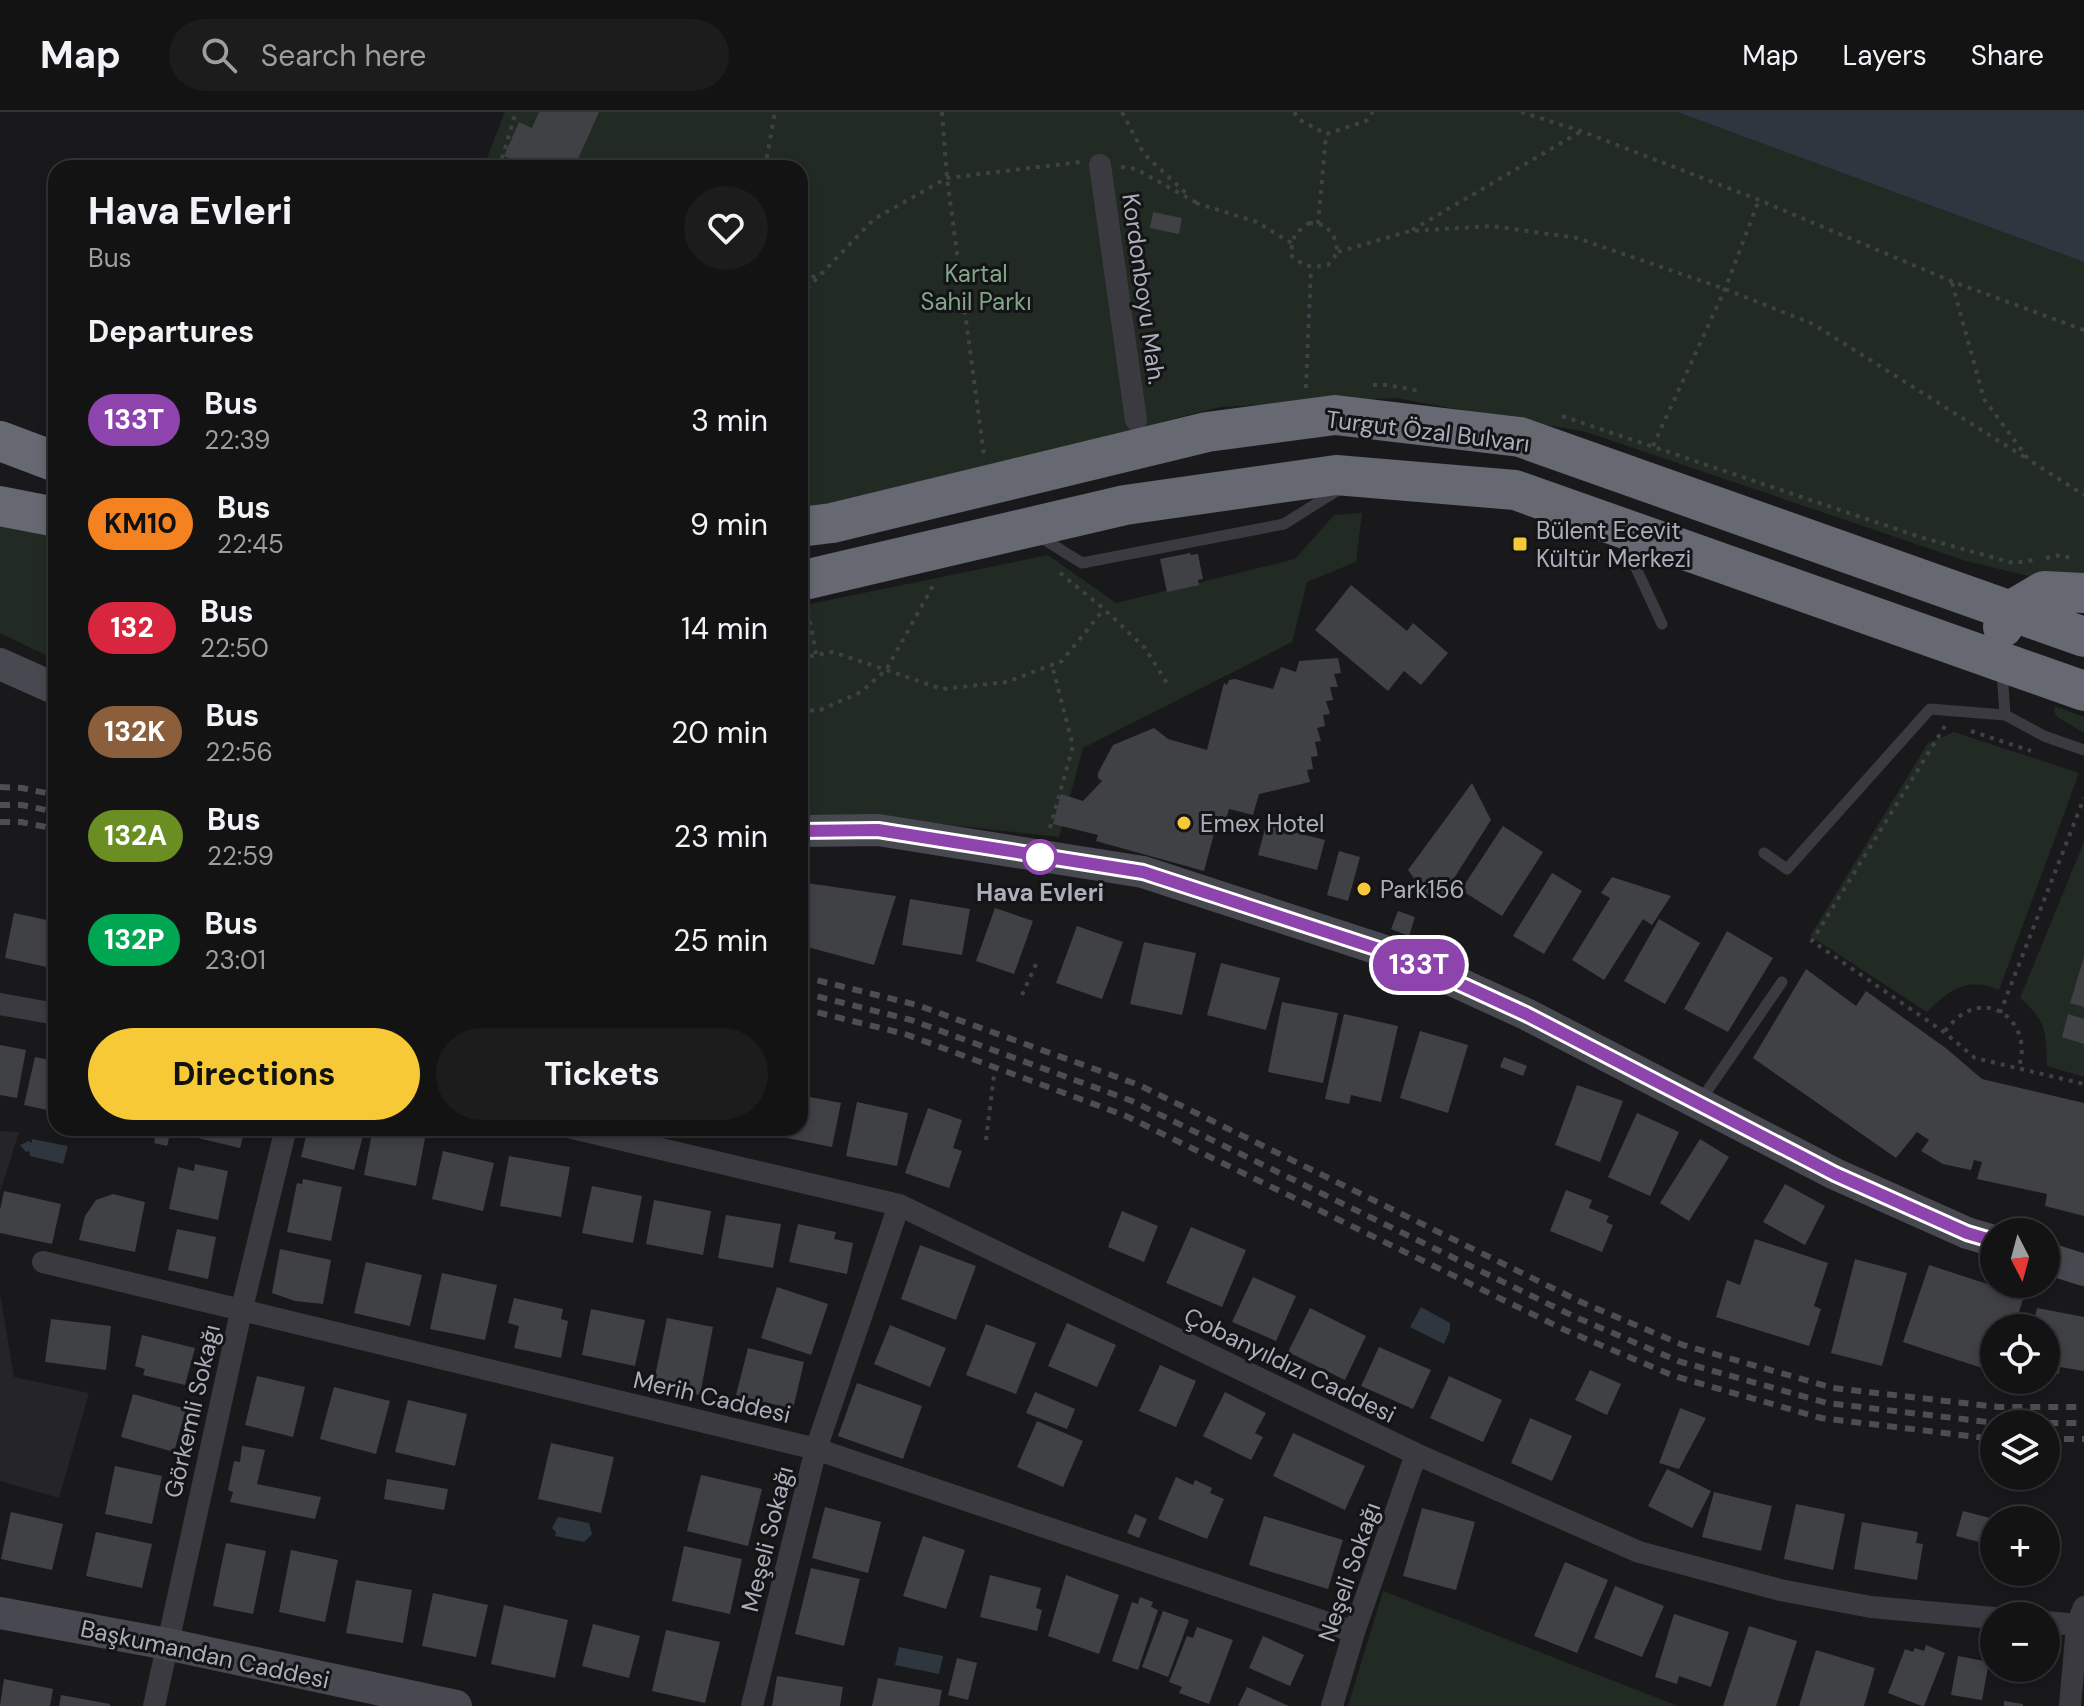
<!DOCTYPE html>
<html lang="en">
<head>
<meta charset="utf-8">
<style>
  :root { --surface:#131314; --page:#1c1c1d; --text:#f1f3f6; --muted:#9d9ea0; --line:#323234; --accent:#f7c936 }
  body { margin:0; font-family:"DM Sans",sans-serif; background:var(--page); color:var(--text); height:100vh; display:flex; flex-direction:column; font-size:30px; white-space:nowrap }
  * { box-sizing:border-box; margin:0 }
  p { font-size:26px; color:var(--muted) }
  .icon { flex:none; width:44px; height:44px; fill:none; stroke:currentColor; stroke-width:2; stroke-linecap:round; stroke-linejoin:round }
  .map { position:relative; flex:1; overflow:hidden }
  .sheet { position:absolute; left:48px; top:48px; width:760px; height:976px; display:flex; flex-direction:column; background:var(--surface); border-radius:24px; box-shadow:0 4px 12px #0003,0 0 0 2px var(--line) }
  .sheet>* { flex:none }
  .badge { padding:0 16px; border-radius:26px; font-size:28px; line-height:52px }
  .needle { width:52px; rotate:174deg }
  .tools { position:absolute; left:1980px; top:1106px; display:grid; gap:16px }
  .tools a { display:grid; place-items:center; width:80px; height:80px; border-radius:50%; background:var(--surface); box-shadow:0 4px 12px #0003,0 0 0 2px var(--line); font-size:40px }
  .map>.badge { position:absolute; translate:-50% -50%; box-shadow:0 0 0 4px #fff }
  h2 { padding:0 40px; font-size:30px; line-height:72px }
  .round { display:grid; place-items:center; flex:none; width:84px; height:84px; border-radius:42px; background:var(--page) }
  .overview { display:flex; align-items:center; justify-content:space-between; height:136px; padding:0 40px }
  h1 { font-size:38px; font-weight:800; line-height:60px }
  .button { display:flex; gap:16px; margin-top:auto; padding:16px 40px }
  .button a { flex:1; height:92px; border-radius:48px; background:var(--accent); color:#111; font-size:32px; font-weight:800; line-height:92px; text-align:center }
  .button a+a { background:var(--page); color:var(--text) }
  ul { padding:0; list-style:none }
  li { display:flex; align-items:center; gap:24px; height:104px; padding:0 40px }
  li div { flex:1 }
  li b { display:block; font-size:30px }
  li em { font-style:normal }
  li .badge { min-width:88px; font-weight:700; text-align:center }
  header { display:flex; align-items:center; gap:48px; box-sizing:border-box; height:112px; padding:0 40px; background:var(--surface); border-bottom:2px solid var(--line) }
  header strong { font-size:38px }
  nav { display:flex; gap:44px; margin-inline-start:auto; font-size:28px }
  .search { width:560px; height:72px; background:var(--page); display:flex; align-items:center; gap:20px; box-sizing:border-box; padding:0 28px; border-radius:44px; color:var(--muted); font-size:30px }
  .map>svg:first-child { display:block }
  .built { fill:#252528 }
  .green { fill:#212a23 }
  .water { fill:#2e3640 }
  .building { fill:#404145 }
  .lines { fill:none; stroke-linecap:round; stroke-linejoin:round }
  .path { stroke:#404147; stroke-width:4; stroke-dasharray:4 6; stroke-linecap:butt }
  .lane { stroke:#3a3a40; stroke-width:11 }
  .street { stroke:#3a3a40; stroke-width:22 }
  .secondary { stroke:#484950; stroke-width:32 }
  .highway { stroke:#666872; stroke-width:40 }
  .rail { stroke:#4d4e55; stroke-width:6; stroke-dasharray:10 8; stroke-linecap:butt }
  .line-casing { stroke:#fff; stroke-width:18 }
  .line { stroke:#8e44ad; stroke-width:12 }
  .poi-dot { fill:#f7c936; stroke:#141416; stroke-width:3 }
  .stop-dot { fill:#fff; stroke:#8e44ad; stroke-width:4 }
  .labels { text-anchor:middle; dominant-baseline:central; stroke-width:6; stroke-linejoin:round; paint-order:stroke }
  .park-label { font-size:24px; fill:#82a688; stroke:#141416 }
  .street-label { font-size:24px; fill:#abaebb; stroke:#141416 }
  .poi-label { font-size:24px; fill:#abaebb; stroke:#141416; text-anchor:start }
  .stop-label { font-size:24px; font-weight:bold; fill:#abaebb; stroke:#141416 }
</style>
</head>
<body>
<header>
<strong>Map</strong>
<div class="search"><svg class="icon" aria-label="search" viewBox="0 0 24 24"><circle cx="10" cy="10" r="6"/><path d="M15 15l6 6"/></svg>Search here</div>
<nav><a>Map</a><a>Layers</a><a>Share</a></nav>
</header>
<div class="map">
<svg width="2084" height="1594" viewBox="0 0 2084 1594">
  <rect width="100%" height="100%" fill="#19191b"/>
  <!-- built -->
  <path class="built" d="M0,1019L19,1020L0,1080Z
    M0,1182L14,1265L89,1281L59,1386L0,1369Z"/>
  <!-- green -->
  <path class="green" d="M505,0H1677L2084,150V477L1966,449L1586,320L1395,286L1220,295L864,386L800,397V56H483Z
    M1362,401L1356,450L1307,470L1292,530L1083,636L1059,725L871,704L800,703V494L1048,443L1116,491L1295,447L1334,403Z
    M0,405L56,419V548L0,521Z
    M2055,594L2084,605V621L2057,605L2054,599Z
    M1954,620L2079,661L1999,878C1967,864 1949,878 1927,900L1810,824L1928,631Z
    M2084,730V965L2047,954C2046,920 2047,909 2020,886Z
    M1383,1479L1678,1594H1348Z"/>
  <!-- water -->
  <path class="water" d="M1677,0H2084V150Z
    M32,1027L68,1034L63,1052L30,1044L29,1039L26,1040L20,1033L29,1029L32,1031Z
    M1421,1195L1450,1211V1218L1444,1232L1410,1215Z
    M558,1405L589,1411L592,1422L584,1430L555,1424L556,1420L552,1416Z
    M899,1535L943,1544L939,1562L895,1553Z"/>
  <!-- building -->
  <path class="building" d="M539,0H599L574,56H533L504,44L519,10L532,16Z
    M1153,100L1182,106L1179,122L1150,116Z
    M1190,441L1191,443L1198,442L1203,467L1198,468L1199,473L1167,480L1160,447Z
    M1351,473L1407,519L1413,511L1448,541L1421,573L1404,559L1388,579L1315,518Z
    M1338,546L1341,561L1334,562L1338,575H1330L1333,588L1326,589L1330,602L1323,603L1325,614L1317,616L1321,629L1315,630L1318,644L1311,645L1313,657L1307,658L1310,670L1259,682L1253,703L1229,697L1222,720L1215,718L1204,759L1096,729L1098,723L1053,712L1061,682L1083,689L1102,669L1098,666V661L1113,633L1154,616L1168,627L1207,638L1224,571L1227,573L1229,568L1235,567L1273,577L1281,555L1296,560L1299,549Z
    M1472,671L1491,708L1442,785L1430,788L1408,758Z
    M1266,713L1325,728L1317,758L1258,743Z
    M1503,714L1543,740L1502,804L1461,778Z
    M1339,739L1360,745L1348,789L1327,783Z
    M1552,761L1582,779L1544,842L1513,824Z
    M1612,765L1671,784L1652,813L1643,807L1604,868L1572,848L1610,786L1601,781Z
    M800,770L896,784L874,853L800,833Z
    M910,787L970,797L962,843L902,833Z
    M995,796L1033,809L1014,862L976,849Z
    M1398,799L1415,805L1409,824L1391,817Z
    M14,801L56,810V857L5,846Z
    M1659,807L1700,831L1665,892L1624,869Z
    M1077,814L1123,830L1102,887L1056,871Z
    M1727,819L1773,846L1728,920L1684,897Z
    M1144,830L1196,841L1182,903L1130,892Z
    M2084,845V895L2070,891Z
    M1221,851L1280,866L1266,918L1207,903Z
    M1806,857L1856,894L1866,879L1947,937L1982,967L2084,991V1104L2045,1094L2047,1082L1977,1067L1982,1050L1974,1048L1971,1058L1943,1052L1921,1039L1929,1028L1917,1020L1896,1046L1753,946Z
    M1282,890L1338,901L1323,971L1268,960Z
    M1344,902L1398,914L1381,990L1351,983L1349,992L1325,987Z
    M2068,902L2084,907V932L2062,925Z
    M1420,919L1468,933L1448,1001L1400,986Z
    M0,933L26,938L17,986L0,983Z
    M35,945L56,949V1000L24,993Z
    M1504,945L1527,954L1523,964L1500,955Z
    M1577,973L1623,989L1600,1050L1555,1033Z
    M800,983L841,991L832,1035L772,1023L773,1016H800Z
    M857,990L908,1001L897,1054L846,1044Z
    M928,996L962,1008L953,1036L962,1039L949,1076L905,1061Z
    M1637,1001L1679,1020L1650,1084L1608,1065Z
    M182,1016H245L240,1036L181,1022Z
    M308,1016H365L354,1058L301,1045Z
    M373,1016L425,1026L416,1074L364,1063Z
    M743,1016H767L766,1022Z
    M157,1018L170,1022L167,1034L154,1031Z
    M1700,1027L1729,1045L1689,1109L1660,1091Z
    M443,1039L494,1051L483,1099L432,1087Z
    M509,1044L570,1055L561,1105L500,1094Z
    M195,1052L228,1059L218,1108L169,1097L178,1055L194,1059Z
    M303,1067L342,1075L331,1129L287,1120L297,1071L302,1072Z
    M1785,1072L1825,1094L1805,1133L1763,1110Z
    M592,1074L642,1084L633,1131L582,1121Z
    M1566,1078L1592,1088L1589,1096L1609,1104L1606,1110L1613,1113L1602,1140L1550,1119Z
    M4,1079L61,1092L52,1132L0,1121V1098Z
    M113,1082L145,1090L135,1140L79,1128L85,1104L96,1088Z
    M654,1088L711,1099L703,1143L646,1132Z
    M1122,1099L1158,1114L1144,1150L1108,1135Z
    M726,1103L781,1112L773,1156L718,1146Z
    M798,1112L836,1120L834,1127L853,1131L847,1162L789,1150Z
    M1191,1115L1246,1138L1222,1195L1166,1171Z
    M177,1117L216,1125L208,1167L168,1158Z
    M1755,1127L1828,1151L1814,1194L1821,1197L1809,1234L1716,1205L1727,1168L1740,1173Z
    M920,1133L976,1154L956,1208L901,1187Z
    M280,1137L331,1148L323,1192L295,1189L272,1181Z
    M1855,1147L1907,1161L1882,1254L1831,1241Z
    M366,1150L422,1163L410,1214L354,1201Z
    M1929,1153L2024,1184L2014,1216H1994V1260L1903,1230Z
    M442,1161L497,1173L485,1228L430,1217Z
    M1253,1165L1296,1184L1276,1229L1232,1210Z
    M777,1175L828,1192L811,1243L761,1226Z
    M514,1186L563,1197L561,1207L568,1209L561,1246L514,1236L519,1214L508,1211Z
    M1310,1196L1366,1224L1345,1268L1288,1240Z
    M2037,1196L2084,1205V1259L2060,1255L2059,1262L2046,1259V1216H2033Z
    M591,1197L645,1208L635,1254L582,1243Z
    M667,1206L713,1215L700,1283L653,1274Z
    M51,1207L111,1214L106,1258L45,1250Z
    M1067,1211L1116,1233L1097,1275L1048,1254Z
    M986,1212L1036,1231L1016,1282L966,1263Z
    M890,1213L946,1236L930,1275L874,1252Z
    M142,1223L195,1236L185,1273L143,1263L145,1257L135,1254Z
    M1379,1235L1431,1258L1413,1297L1361,1274Z
    M748,1236L804,1250L793,1297L736,1283Z
    M1160,1253L1196,1269L1176,1315L1139,1299Z
    M1590,1258L1621,1272L1607,1303L1575,1288Z
    M257,1264L305,1275L293,1325L245,1313Z
    M1449,1264L1502,1288L1483,1330L1430,1306Z
    M857,1271L922,1294L903,1347L838,1324Z
    M334,1275L390,1289L376,1342L320,1327Z
    M1035,1280L1075,1297L1067,1317L1026,1301Z
    M1225,1280L1266,1301L1255,1321L1263,1325L1251,1348L1203,1324Z
    M133,1282L186,1297L174,1340L121,1325Z
    M408,1288L467,1302L455,1354L395,1340Z
    M1680,1296L1706,1306L1679,1357L1659,1351Z
    M1530,1306L1572,1324L1552,1369L1511,1351Z
    M1037,1309L1083,1329L1063,1375L1017,1355Z
    M1293,1321L1365,1354L1345,1398L1273,1364Z
    M551,1331L614,1345L601,1401L538,1387Z
    M242,1334L265,1338L257,1372L321,1385L315,1407L230,1390L233,1380L228,1378L234,1349L240,1350Z
    M115,1354L162,1364L152,1412L105,1402Z
    M1667,1357L1711,1379L1692,1416L1648,1394Z
    M701,1363L762,1377L748,1434L687,1419Z
    M1176,1365L1193,1373L1195,1368L1212,1376L1210,1381L1224,1387L1207,1427L1158,1407Z
    M387,1367L448,1377L444,1398L384,1387Z
    M1714,1380L1772,1394L1761,1439L1702,1425Z
    M1796,1392L1845,1402L1833,1458L1784,1447Z
    M825,1395L881,1410L868,1461L812,1446Z
    M1422,1396L1475,1410L1456,1478L1403,1464Z
    M1963,1399L1994,1407V1434L1956,1424Z
    M11,1400L63,1412L52,1458L1,1447Z
    M1135,1402L1147,1407L1139,1426L1127,1421Z
    M1264,1404L1343,1428L1328,1477L1249,1453Z
    M1862,1410L1918,1420L1916,1431L1923,1432L1917,1468L1854,1457Z
    M96,1420L152,1432L142,1476L86,1464Z
    M923,1424L965,1438L946,1497L903,1484Z
    M226,1431L266,1439L253,1502L213,1494Z
    M684,1434L742,1447L730,1502L672,1489Z
    M291,1438L338,1448L325,1510L279,1500Z
    M1565,1450L1608,1468L1577,1541L1534,1524Z
    M811,1456L860,1467L844,1534L795,1522Z
    M990,1463L1041,1476L1036,1496L1042,1498L1037,1519L980,1505Z
    M1066,1463L1119,1483L1099,1542L1048,1524Z
    M356,1468L412,1478L403,1531L346,1521Z
    M1615,1474L1664,1494L1642,1545L1594,1526Z
    M433,1481L488,1493L476,1545L422,1534Z
    M1140,1485L1153,1490L1151,1495L1158,1498L1138,1558L1112,1549L1132,1490L1138,1492Z
    M504,1493L568,1508L555,1566L491,1552Z
    M1163,1499L1189,1508L1168,1565L1142,1555Z
    M1674,1502L1729,1520L1711,1575L1679,1564L1677,1572L1655,1565Z
    M593,1512L640,1524L629,1566L582,1554Z
    M1749,1514L1797,1529L1776,1594H1723Z
    M1197,1515L1233,1528L1209,1592L1179,1581L1182,1575L1169,1570L1187,1524L1193,1526Z
    M666,1518L720,1530L705,1591L652,1579Z
    M1263,1524L1304,1543L1290,1574L1249,1556Z
    M1926,1533L1945,1541L1924,1594H1922L1888,1581L1905,1537L1913,1540L1915,1536L1924,1539Z
    M1816,1538L1875,1556L1864,1594H1799Z
    M1958,1544L1989,1550L1982,1588L1951,1583Z
    M957,1546L977,1551L968,1588L948,1583Z
    M777,1564L843,1575L840,1594H772Z
    M878,1566L942,1578L939,1594H872Z
    M4,1567L53,1577L50,1594H0Z
    M1247,1575L1289,1594H1238Z
    M61,1583L110,1592V1594H59Z
    M2004,1589L2023,1592V1594H2004Z"/>
  <g class="lines">
    <!-- path -->
    <path class="path" d="M942,0L947,66L984,343
      M1122,0L1144,42L1190,85
      M1294,0L1300,8L1326,22L1366,9L1373,0
      M1521,0L1581,19L1759,88L1951,169L2084,218
      M1121,55L1136,57L1197,91
      M499,56L516,0
      M765,56L775,0
      M1196,91L1257,110L1293,132
      M1309,111L1325,113L1334,125L1338,140L1328,153C1311,156 1303,155 1290,142L1295,122Z
      M1318,112L1326,23
      M1412,118L1580,20
      M1338,140L1410,119L1492,114L1577,126L1725,177L1813,212L2029,348
      M800,147L816,168
      M1952,171L1984,287L2029,348L2084,383
      M800,184L874,107L947,66L1080,50
      M1373,273H1387L1420,279
      M1306,276L1311,156
      M1562,304L1920,425L2013,451L2034,448
      M1653,334L1725,177L1759,88
      M2046,446L2061,443L2073,447
      M1060,461L1104,497L1145,536L1167,571
      M808,499L816,542
      M800,546L833,540L942,577L1007,570L1062,549L1104,497
      M800,599L820,598L861,580L886,558L934,472
      M1945,614L1812,829L1944,920L1975,946L2084,972
      M1971,619L2031,639
      M1050,716L1073,634L1052,553
      M1022,883L1037,850
      M2000,901L2084,686
      M1945,919C1950,913 1956,906 1964,901C2001,881 2033,921 2018,956
      M986,1028L994,963"/>
    <!-- lane -->
    <path class="lane" d="M1040,425L1082,451L1284,412L1338,378
      M1622,426L1662,512
      M2002,559L2005,603L2044,624L2084,638
      M1764,741L1787,757L1930,597L2005,603
      M1701,988L1782,870"/>
    <!-- street -->
    <path class="street" d="M1100,53L1136,308
      M0,892L56,902
      M572,1016L899,1093L1416,1342L1639,1440L1780,1478L1871,1495L1994,1506
      M43,1150L816,1337L1354,1520
      M2046,1510L2077,1513
      M154,1594L241,1200L286,1016
      M752,1594L816,1337L899,1093
      M1332,1594L1354,1520L1416,1342
      M2070,1594L2077,1513L2084,1495"/>
    <!-- secondary -->
    <path class="secondary" d="M0,552L56,577
      M800,719L878,718L1143,760L1397,843L1526,902L1835,1062L1967,1121L1994,1129
      M2046,1146L2084,1158
      M0,1501L167,1532L456,1594"/>
    <!-- highway -->
    <path class="highway" d="M0,329L56,350
      M0,394L56,405
      M800,415L832,411L1207,320L1335,303L1520,325L2084,525
      M800,469L1125,393L1336,363L1515,378L2084,579
      M2003,515L2010,499L2044,479L2084,481"/>
    <!-- rail -->
    <path class="rail" d="M0,675L22,676L56,683
      M0,693H22L56,700
      M0,710H21L56,717
      M800,864L917,893L1139,973L1581,1190L1683,1233L1833,1276L1998,1295H2084
      M800,880L911,908L1132,989L1573,1204L1678,1249L1827,1291L1996,1311H2084
      M800,896L905,922L1126,1004L1565,1218L1674,1264L1821,1306L1994,1327
      M2046,1327H2084"/>
  </g>
  <g class="lines">
    <defs>
      <path id="line" d="M800,719L878,718L1143,760L1397,843L1526,902L1835,1062L1967,1121L1994,1129"/>
    </defs>
    <!-- line casing -->
    <use href="#line" class="line-casing"/>
    <!-- line -->
    <use href="#line" class="line"/>
  </g>
  <!-- markers -->
  <g class="poi-dot">
    <rect x="1512" y="424" width="16" height="16" rx="4"/>
    <circle cx="1184" cy="711" r="8"/>
    <circle cx="1364" cy="777" r="8"/>
  </g>
  <circle class="stop-dot" cx="1040" cy="745" r="16"/>
  <g class="labels">
    <!-- park labels -->
    <g class="park-label">
      <text x="976" y="161">Kartal<tspan x="976" dy="28">Sahil Parkı</tspan></text>
    </g>
    <!-- street labels -->
    <g class="street-label">
      <text transform="translate(1144 177) rotate(82)">Kordonboyu Mah.</text>
      <text transform="translate(1428 319) rotate(7)">Turgut Özal Bulvarı</text>
      <text transform="translate(1290 1253) rotate(26)">Çobanyıldızı Caddesi</text>
      <text transform="translate(712 1285) rotate(13)">Merih Caddesi</text>
      <text transform="translate(192 1299) rotate(-77)">Görkemli Sokağı</text>
      <text transform="translate(767 1427) rotate(-76)">Meşeli Sokağı</text>
      <text transform="translate(1349 1460) rotate(-71)">Neşeli Sokağı</text>
      <text transform="translate(205 1542) rotate(12)">Başkumandan Caddesi</text>
    </g>
    <!-- poi labels -->
    <g class="poi-label">
      <text x="1536" y="418">Bülent Ecevi̇t<tspan x="1536" dy="28">Kültür Merkezi̇</tspan></text>
      <text x="1200" y="711">Emex Hotel</text>
      <text x="1380" y="777">Park156</text>
    </g>
    <!-- stop labels -->
    <g class="stop-label">
      <text x="1040" y="780">Hava Evleri</text>
    </g>
  </g>
</svg>
<div class="tools">
<a><svg class="needle" viewBox="-14 -14 28 28"><path d="M0-13l5 13h-10z" fill="#e53935"/><path d="M0 13l5-13h-10z" fill="#9d9ea0"/></svg></a>
<a><svg class="icon" aria-label="locate" viewBox="0 0 24 24"><circle cx="12" cy="12" r="6"/><path d="M12 2v4M12 18v4M2 12h4M18 12h4"/></svg></a>
<a><svg class="icon" aria-label="layers" viewBox="0 0 24 24"><path d="M12 4l9 5-9 5-9-5zM3 14l9 5 9-5"/></svg></a>
<a>+</a>
<a>−</a>
</div>
<b class="badge" style="left:1419px;top:853px;background:#8e44ad;color:#fff">133T</b>
<section class="sheet">
<div class="overview"><div><h1>Hava Evleri</h1><p>Bus</p></div><a class="round"><svg class="icon" aria-label="heart" viewBox="0 0 24 24"><path d="M12 20l-8-8c-3-5 5-10 8-4 3-6 11-1 8 4z"/></svg></a></div>
<h2>Departures</h2>
<ul>
<li><span class="badge" style="background:#8e44ad;color:#fff">133T</span><div><b>Bus</b><p>22:39</p></div><em>3 min</em></li>
<li><span class="badge" style="background:#f58220;color:#111">KM10</span><div><b>Bus</b><p>22:45</p></div><em>9 min</em></li>
<li><span class="badge" style="background:#d7263d;color:#fff">132</span><div><b>Bus</b><p>22:50</p></div><em>14 min</em></li>
<li><span class="badge" style="background:#8b5e3c;color:#fff">132K</span><div><b>Bus</b><p>22:56</p></div><em>20 min</em></li>
<li><span class="badge" style="background:#6b8e23;color:#fff">132A</span><div><b>Bus</b><p>22:59</p></div><em>23 min</em></li>
<li><span class="badge" style="background:#00a651;color:#fff">132P</span><div><b>Bus</b><p>23:01</p></div><em>25 min</em></li>
</ul>
<div class="button"><a>Directions</a><a>Tickets</a></div>
</section>
</div>
</body>
</html>
